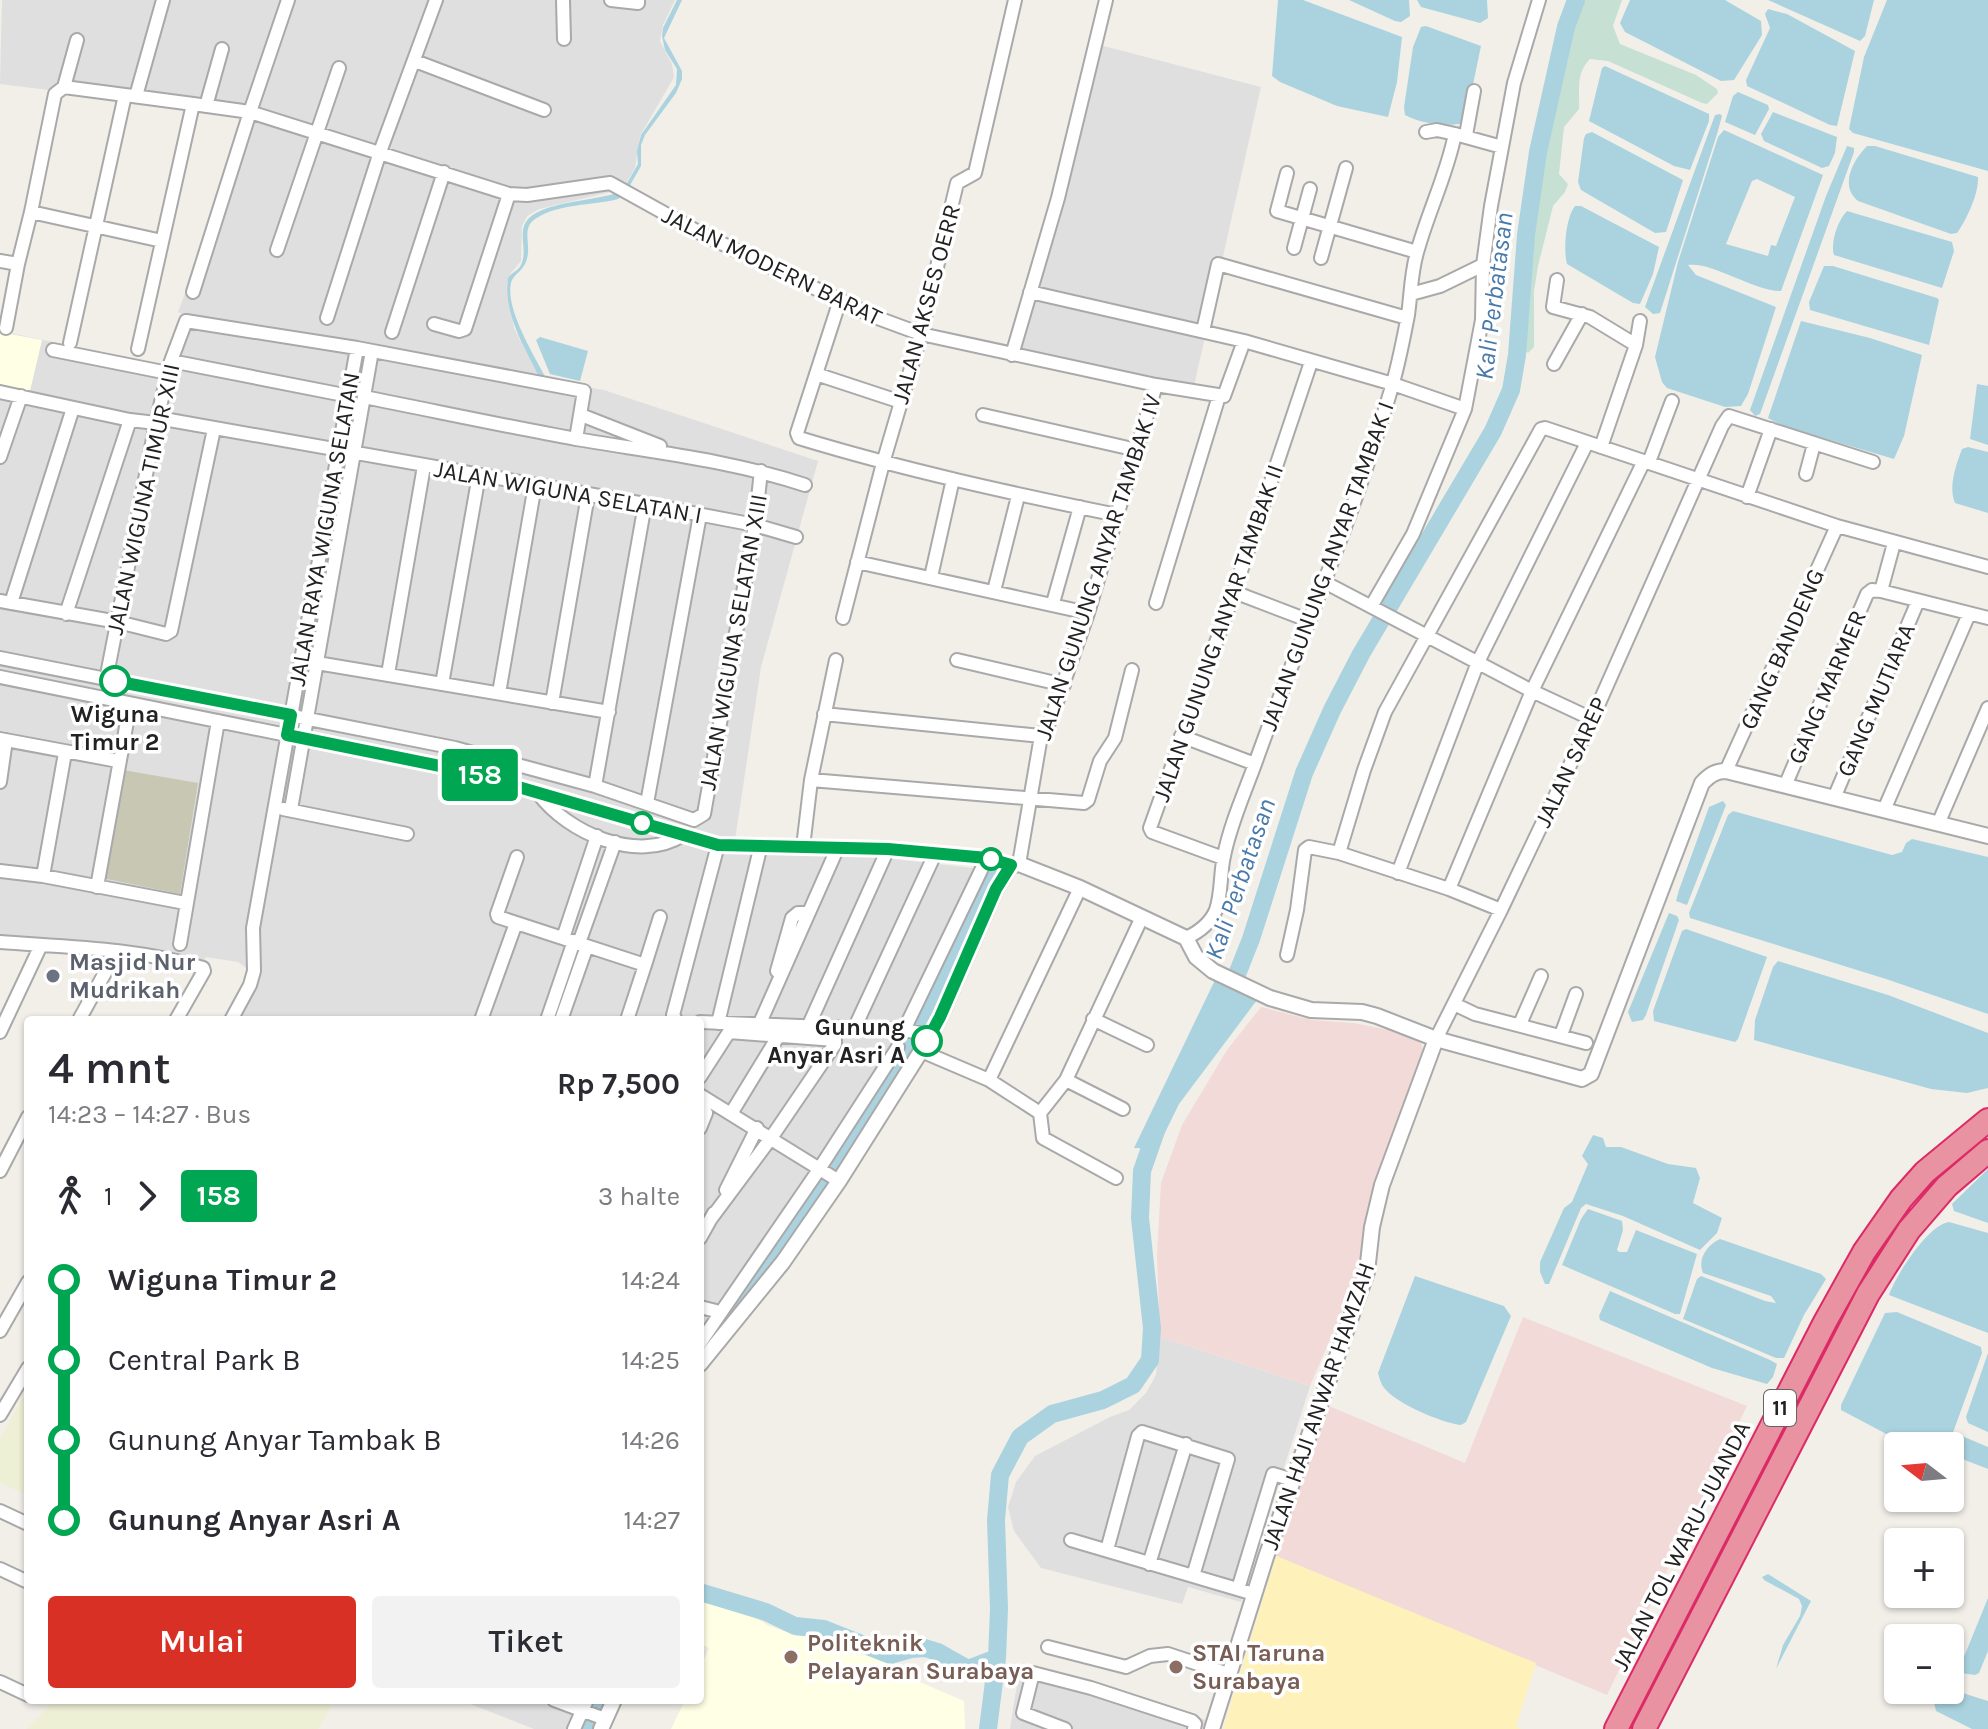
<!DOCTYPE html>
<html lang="id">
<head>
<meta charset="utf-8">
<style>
  :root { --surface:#fff; --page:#f2f2f3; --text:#2b2b33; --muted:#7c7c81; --accent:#d93025 }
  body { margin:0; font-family:Karla,sans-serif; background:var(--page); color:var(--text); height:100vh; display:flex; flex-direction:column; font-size:30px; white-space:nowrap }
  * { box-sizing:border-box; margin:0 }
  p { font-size:26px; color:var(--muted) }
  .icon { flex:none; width:44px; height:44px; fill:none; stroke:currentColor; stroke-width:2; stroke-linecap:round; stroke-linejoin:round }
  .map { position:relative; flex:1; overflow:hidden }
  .side { position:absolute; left:24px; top:1016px; width:680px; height:688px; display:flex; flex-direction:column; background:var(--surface); border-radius:8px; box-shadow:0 2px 6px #0004 }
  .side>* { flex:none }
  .badge { padding:0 16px; border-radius:6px; font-size:28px; line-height:52px }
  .needle { width:52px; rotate:286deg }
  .fabs { position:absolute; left:1884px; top:1432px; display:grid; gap:16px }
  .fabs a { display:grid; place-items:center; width:80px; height:80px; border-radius:8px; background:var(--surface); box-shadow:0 2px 6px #0004; font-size:40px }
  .map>.badge { position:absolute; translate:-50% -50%; box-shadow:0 0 0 4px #fff }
  .legs { display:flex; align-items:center; gap:12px; height:88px; padding:0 24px; font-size:26px }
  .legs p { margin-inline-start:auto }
  .overview { display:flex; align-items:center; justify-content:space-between; height:136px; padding:0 24px }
  h1 { font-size:44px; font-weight:600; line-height:60px }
  .primary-button { display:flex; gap:16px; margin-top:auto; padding:16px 24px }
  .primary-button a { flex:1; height:92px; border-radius:8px; background:var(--accent); color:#fff; font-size:32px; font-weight:600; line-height:92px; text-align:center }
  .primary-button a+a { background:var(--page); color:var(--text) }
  ul { padding:0 24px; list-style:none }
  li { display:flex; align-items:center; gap:28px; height:80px; font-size:30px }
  li i { display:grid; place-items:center; width:12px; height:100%; margin:0 10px; background:currentColor }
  li i::after { content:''; width:20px; height:20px; margin:-10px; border:6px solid; border-radius:50%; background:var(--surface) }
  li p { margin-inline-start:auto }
  li:first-child i { background:linear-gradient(#0000 50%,currentColor 0) }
  li:last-child i { background:linear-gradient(currentColor 50%,#0000 0) }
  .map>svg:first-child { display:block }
  .residential { fill:#e0dfdf }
  .commercial { fill:#f2dad9 }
  .education { fill:#ffffe5 }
  .construction { fill:#c7c7b4 }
  .farmland { fill:#eef0d5 }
  .wetland { fill:#c6e0d4 }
  .sand { fill:#fff1ba }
  .water { fill:#aad3df; fill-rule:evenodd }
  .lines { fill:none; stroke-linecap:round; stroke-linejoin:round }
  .river { stroke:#aad3df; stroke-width:18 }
  .minor-casing { stroke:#a9a9a9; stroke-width:16 }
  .tertiary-casing { stroke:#a9a9a9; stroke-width:18 }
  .motorway-casing { stroke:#dc2a67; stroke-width:26 }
  .minor { stroke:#fff; stroke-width:12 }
  .tertiary { stroke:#fff; stroke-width:14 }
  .motorway { stroke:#e892a2; stroke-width:22 }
  .line-1-casing { stroke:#fff; stroke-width:18 }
  .line-1 { stroke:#00a651; stroke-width:12 }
  .stop-1-dot { fill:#fff; stroke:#00a651; stroke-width:4 }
  .worship-dot { fill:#6b7280; stroke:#fff; stroke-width:3 }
  .education-dot { fill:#8d6e63; stroke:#fff; stroke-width:3 }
  .labels { text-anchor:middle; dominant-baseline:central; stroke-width:7; stroke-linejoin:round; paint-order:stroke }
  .shield { fill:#fff; stroke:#646464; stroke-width:2 }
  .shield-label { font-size:22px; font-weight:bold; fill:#222 }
  .street-label { font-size:24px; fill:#222; stroke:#fff }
  .stop-label { font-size:24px; font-weight:bold; fill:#222; stroke:#fff }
  .worship-label { font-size:24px; font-weight:bold; fill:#5b616d; stroke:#fff; text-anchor:start }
  .education-label { font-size:24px; font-weight:bold; fill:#785e54; stroke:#fff; text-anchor:start }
  .water-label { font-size:26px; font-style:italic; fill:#4a7aab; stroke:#fff }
</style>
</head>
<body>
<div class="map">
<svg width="1988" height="1729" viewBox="0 0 1988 1729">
  <rect width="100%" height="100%" fill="#f2efe9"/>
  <!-- residential -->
  <path class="residential" d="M2,0H675L663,25L660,41L672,64L674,77L640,136L635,168L623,189L539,209L527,216L522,226L521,261L511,273L507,283L514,328L540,379L604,390L818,461L761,667L735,840L705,835L539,783L531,799L728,854H850L991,870L918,1036L776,1255L700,1358V1020H237L260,978L238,962L206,957L198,972L126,956L0,948V331L169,366L184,315L178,312L198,259L243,114L0,84Z
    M1100,45L1261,87L1192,395L1012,353Z
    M1160,1337L1310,1386L1241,1602L1188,1587L1182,1604L1041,1568L1014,1531L1008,1507L1016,1482L1035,1456L1110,1417L1129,1410L1146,1393L1156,1375Z
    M1020,1665L1206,1720L1202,1729H1010Z
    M460,1700H600L586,1729H534Z"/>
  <!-- commercial -->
  <path class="commercial" d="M1261,1007L1312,1020L1354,1023L1399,1032L1420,1041L1423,1049L1418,1071L1368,1206L1358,1274L1310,1386L1160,1337L1157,1255L1161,1183L1182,1125L1227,1050Z
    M1523,1317L1747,1406L1607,1695L1276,1556L1329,1406L1465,1463Z"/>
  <!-- education -->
  <path class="education" d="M0,332L42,340L30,391L0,384Z
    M700,1598L730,1603L769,1626L798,1636L824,1635L897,1665L915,1680L964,1701L965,1729H671L685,1700H700V1668L709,1648L700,1643Z"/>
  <!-- construction -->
  <path class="construction" d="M123,770L198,783L180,894L102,878Z"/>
  <!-- farmland -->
  <path class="farmland" d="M28,1388V1495L0,1483V1439Z
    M55,1700H335L318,1729H27Z"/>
  <!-- wetland -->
  <path class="wetland" d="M1581,0H1622L1613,26L1620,44L1696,75L1717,89L1718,93L1707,104L1702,103L1608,61L1590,59C1575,74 1580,91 1579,109L1564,127L1559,174L1568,184L1565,192L1553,206L1538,266L1534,291V347L1528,353L1522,349L1524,285L1537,191V171L1545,152L1564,53Z"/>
  <!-- sand -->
  <path class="sand" d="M1276,1556L1536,1663L1516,1726L1521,1729H1223Z"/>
  <!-- water -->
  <path class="water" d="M677,0H682L664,38L682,71V79L676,93L645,135L641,145V166L629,187L626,185L638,164L637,151L641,135L676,85L677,69L665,50L662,36L663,28Z
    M1278,0H1303L1402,37L1397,82L1388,117L1337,106L1280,82L1272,76Z
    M1349,0H1409L1410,16L1401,22L1395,21Z
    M1417,0H1487L1488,18L1480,23L1421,7Z
    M1630,0H1725L1761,21L1762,35L1734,80L1721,81L1625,32L1620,23Z
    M1768,0H1874L1865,36L1860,41Z
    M1887,0H1988V171L1853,133L1849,129L1864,57Z
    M1768,9L1787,14L1855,51L1837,126L1830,125L1747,86L1746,80L1770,28L1765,14Z
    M1426,26L1481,46L1465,123C1446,127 1422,124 1405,115L1404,107L1413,47L1421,27Z
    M1605,66L1709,114V121L1690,170L1674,166L1589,121L1602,68Z
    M1738,92L1768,105L1769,109L1755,135L1725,122L1733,96Z
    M1773,112L1837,137L1835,153L1829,166L1822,168L1764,141L1761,134Z
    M1720,114L1722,116L1717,134L1660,313L1653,314L1645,307L1715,115Z
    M1724,130L1823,175L1781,291C1754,291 1711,261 1688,265L1696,275L1776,307L1748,394L1741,406L1725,407L1667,388L1662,382L1655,357L1678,262L1718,137ZM1757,179L1795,197L1776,246L1771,245L1768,256L1726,244L1752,181Z
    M1592,132L1683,180L1666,232L1655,233L1581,190L1578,182L1584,138L1586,134Z
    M1847,146L1854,148V152L1760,414L1755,416L1750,410L1826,196Z
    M1867,146H1875L1978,177C1979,193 1967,219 1957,233L1951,234L1858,201C1839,186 1853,160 1867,146Z
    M620,192L623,195L618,199C592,206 559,203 535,219C523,227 529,240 528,253C526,272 514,272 511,283C505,309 535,357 547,380L540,379C525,348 503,314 508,278C512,272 518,271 521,265C528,251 518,234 526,222C539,201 598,201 620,192Z
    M1575,206H1581L1659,247L1653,274L1640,304L1633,303L1567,264C1563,249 1566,217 1575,206Z
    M1847,211L1952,242L1954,251L1942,288L1834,255C1830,243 1838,220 1847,211Z
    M1824,266H1833L1937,298L1939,300L1929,345L1810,310L1809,302Z
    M1801,321L1870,338L1922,355L1904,436L1894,459L1783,426L1768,418Z
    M540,337L588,351L580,381L550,374L536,340Z
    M1977,384L1988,386V445L1970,439Z
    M1968,447L1988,452V513L1955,503C1948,487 1956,465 1962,449Z
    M1723,801L1726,805L1687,905L1676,901L1679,890L1709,807Z
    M1733,811L1892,855L1902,852L1906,843L1912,839L1988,857V1014L1886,979L1690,918L1689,913L1728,815Z
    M1669,913L1677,916L1679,920L1646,1015L1643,1020L1632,1022L1628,1012Z
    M1686,929L1767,957L1738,1039L1735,1042L1654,1021L1653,1011L1682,931Z
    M1778,961L1888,995L1988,1033V1088L1967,1093L1931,1089L1754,1040L1755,1020L1773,967Z
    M1215,980L1257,1000L1179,1104L1157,1149L1134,1148Z
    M1593,1135L1603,1138L1606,1147H1621L1668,1164L1696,1168L1700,1178L1693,1203L1722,1218L1717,1233L1700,1250L1623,1216L1586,1204L1581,1208L1549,1284H1545L1540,1272V1262L1564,1208L1572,1202L1588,1164L1582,1156Z
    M1988,1169V1223L1954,1211L1952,1204Z
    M1588,1209L1622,1221L1623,1230L1617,1250L1619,1252H1627L1636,1230L1697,1254L1680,1314H1675L1562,1265L1581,1219Z
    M1949,1222L1988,1233V1333L1889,1295C1896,1275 1928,1225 1949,1222Z
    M1720,1239L1821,1274L1826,1279L1804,1315L1784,1358H1776L1683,1319L1697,1279L1701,1276L1765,1301L1776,1303L1771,1296L1703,1273C1697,1259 1707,1245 1720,1239Z
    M1415,1276L1504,1306L1511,1316L1466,1422L1461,1425C1442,1423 1398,1404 1386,1390C1381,1385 1380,1380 1378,1373Z
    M1610,1291L1770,1360L1777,1364L1773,1377L1767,1384L1712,1368L1600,1320L1599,1316Z
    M1897,1312L1981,1347L1982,1353L1948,1446H1909L1841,1410V1405L1885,1313Z
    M1988,1353V1432L1968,1423L1966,1417Z
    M1962,1436L1988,1447V1469L1952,1455L1953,1447Z
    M1768,1574L1811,1601L1776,1669L1783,1645L1800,1616L1802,1606L1799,1599L1764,1580L1762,1577Z
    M1988,1598V1651L1979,1673L1975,1675L1961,1673L1959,1669Z
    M1950,1689L1988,1701V1729H1972L1936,1711L1934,1702L1935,1690Z"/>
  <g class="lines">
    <!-- river -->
    <path class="river" d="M1228,997L1251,939L1304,773L1332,710L1361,654L1493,431L1511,390L1517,355L1526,235L1538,152L1566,27L1576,0
      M738,1307L822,1187L914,1044L938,996L993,864
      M700,1592L766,1612L795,1626L824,1629L890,1655L911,1649L925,1648L938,1652L968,1669L997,1658
      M590,1729L603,1700
      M988,1729L997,1658L999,1609L996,1520L1000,1475L1020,1437L1052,1414L1103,1400L1133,1385L1150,1360L1152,1328L1140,1218L1142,1171L1157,1128"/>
    <defs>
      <path id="minor" d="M288,0L250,112L509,194L527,195L610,183L702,234L875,317L921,334L1156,385
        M563,0L564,39
        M611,0L638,3V0
        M415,61L544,110
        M64,87L77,40
        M136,96L163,0
        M206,106L222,49
        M1426,132L1437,130L1455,134
        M1466,135L1474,91
        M1287,173L1277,211L1417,252
        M31,212L162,241
        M1294,248L1310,189
        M277,250L339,68
        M1321,258L1346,168
        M0,261L18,264L6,328
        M18,264L31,212L55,94L64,87L125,95
        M1557,280L1553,307L1590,317L1636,345
        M1030,292L1244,341
        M1411,294L1440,286L1483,265
        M840,300L797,433L799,438C904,470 1010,493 1117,515
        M327,318L380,152L436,0
        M434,324L459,331L465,329L509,194
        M1203,331L1218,264L1407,318
        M392,332L444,172
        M70,343L125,95L193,104
        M138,349L193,104L250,112L193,292
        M53,350L168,373
        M1012,355L1058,198L1106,0
        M171,361L349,396
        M1554,364L1582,314
        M816,374L901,402
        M0,392L130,420L156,423
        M364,397C435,411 505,426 576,439C653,452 730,460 805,485
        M581,415L660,446
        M983,415L1137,450
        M158,418L645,504L755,525L796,537
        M1601,447L1636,345L1640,321
        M0,457L21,396
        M1649,462L1672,401
        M1806,474L1814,444
        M1747,497L1771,429
        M857,562L1088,613
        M931,577L953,479
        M1326,583L1532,691L1592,719
        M994,591L1018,496
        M1881,591L1894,543
        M1234,592L1310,621
        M0,601L118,622L166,634L171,631L214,429
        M11,603L73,408
        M1053,603L1080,507
        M1156,603L1219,396
        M1372,605L1413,534L1465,409L1482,320L1483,265L1491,206L1514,83L1539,0
        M66,614L130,420
        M843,618L883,463L921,334L957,183L975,173L1015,0
        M0,658L455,748L595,786L694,820L704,814L755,525L761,471
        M957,660L1064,685
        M317,663L609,712
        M388,674L424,466
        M0,677L460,770L718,845L888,849L987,858L1011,865
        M106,680L156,423L171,361L186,321L357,348L584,391L576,439
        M442,684L479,475
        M499,693L535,485
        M552,703L588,495
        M824,714L1041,736
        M1181,736L1255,764
        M0,739L118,761
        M1726,771L1837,526
        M811,780L1084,803L1088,800L1100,761L1115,738L1132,670
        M0,782L6,740
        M595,786L645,504
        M1785,786L1867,594L1872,590L1881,591L1988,618
        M538,793C567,833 638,864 683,835
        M1834,798L1918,601
        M647,803L700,515
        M283,809L407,834
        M291,809L372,351
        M1884,810L1969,614
        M1938,824L1988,708
        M803,847L811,780L836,660
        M1339,853L1364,770L1385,712L1541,429L1545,428L1837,526L1988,567
        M517,857L497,914L498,917L645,965L660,917
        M1223,858L1152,832L1150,828L1234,592L1311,362
        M1019,864L1041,736L1051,719L1088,613L1156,385L1224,396L1244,341L1393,384L1465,409
        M0,871L43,876L185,903
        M1398,873L1478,662L1587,443
        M43,876L65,753
        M97,887L130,705
        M1449,889L1532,691L1643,463
        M563,938L597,836
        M1186,938C1199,932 1210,924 1216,910C1222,892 1220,873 1224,856C1230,825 1244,794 1255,764C1299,640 1353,520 1390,393C1398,368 1403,341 1408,315C1411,294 1411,270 1418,249C1429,210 1447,174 1455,134L1502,147
        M0,942C68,947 138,948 203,968L204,971L176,1020
        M579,943L615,842
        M180,944L218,721
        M1287,955L1297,910L1305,850L1309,847L1339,853L1449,889L1501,910
        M777,971L792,918L798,913H808
        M1454,1004L1475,1014L1586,1043
        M1093,1019L1147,1045
        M79,1020L117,951
        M231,1020L250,985L254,971L253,928L357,348
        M481,1020L516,923
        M547,1020L574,941
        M561,1020L587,946
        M627,1020L645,965
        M676,1020L673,1015L718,845
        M700,1022L904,1030L987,858
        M718,1023L761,845
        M1520,1024L1541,976
        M759,1025L838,847
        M808,1027L888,849
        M854,1029L935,854
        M904,1030L930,1035
        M0,1032L41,945
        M1561,1035L1576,994
        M1436,1039L1501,910L1592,719L1722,426L1729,416L1873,462
        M921,1051L989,1080L1040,1113L1043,1138L1116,1178
        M700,1077L729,1032L835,1040V1044L771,1138L710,1220
        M989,1080L1080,888
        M1066,1080L1123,1109
        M700,1095L839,1181
        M700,1106L706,1113L700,1128
        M732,1112L779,1035
        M1040,1113L1066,1080L1142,917
        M0,1171L28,1117
        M726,1190L757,1128
        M700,1238L714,1213
        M700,1307L720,1312
        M0,1331L28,1282
        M700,1343L816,1174L898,1047
        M0,1415L28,1368
        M0,1511L28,1524
        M1071,1540L1254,1594
        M1107,1550L1138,1436L1142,1432L1228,1459L1193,1576
        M1149,1564L1186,1444
        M0,1569L28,1582
        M1238,1589L1273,1474L1293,1480
        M1048,1647L1126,1667L1150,1656L1168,1654L1228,1674
        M0,1682L28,1695
        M554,1700L605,1719
        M574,1729L587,1700
        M1065,1729L1023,1713L1033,1673L1091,1688L1192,1721L1195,1724L1194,1729"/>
      <path id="tertiary" d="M700,1364L783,1262L839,1181L921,1051L940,1017L996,889L1011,865L1019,864L1080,888L1186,938L1196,957L1213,971L1270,998L1311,1010L1362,1012L1377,1016L1436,1039L1582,1079L1591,1074L1702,783C1710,775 1715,771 1726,771L1988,836
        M601,1729L614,1700
        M1212,1729L1266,1557L1367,1272L1372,1227L1382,1185L1436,1039"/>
      <path id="motorway" d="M1616,1729L1825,1322L1864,1252L1901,1199L1925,1172L1988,1120
        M1644,1729L1868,1294L1909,1230L1947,1186L1988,1151"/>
    </defs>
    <!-- minor casing -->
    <use href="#minor" class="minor-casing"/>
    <!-- tertiary casing -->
    <use href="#tertiary" class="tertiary-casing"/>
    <!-- motorway casing -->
    <use href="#motorway" class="motorway-casing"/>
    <!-- minor -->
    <use href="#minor" class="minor"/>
    <!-- tertiary -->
    <use href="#tertiary" class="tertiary"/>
    <!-- motorway -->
    <use href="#motorway" class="motorway"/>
  </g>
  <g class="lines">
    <defs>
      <path id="line-1" d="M115,681L291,715L287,735L460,770L718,845L888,849L987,858L1011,865L996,889L940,1017L927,1041"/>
    </defs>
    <!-- line-1 casing -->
    <use href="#line-1" class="line-1-casing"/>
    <!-- line-1 -->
    <use href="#line-1" class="line-1"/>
  </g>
  <!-- markers -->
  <g class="stop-1-dot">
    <circle cx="115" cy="681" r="14"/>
    <circle cx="642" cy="823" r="10"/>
    <circle cx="991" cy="859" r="10"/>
    <circle cx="927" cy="1041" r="14"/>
  </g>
  <circle class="worship-dot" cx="53" cy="976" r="8"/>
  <g class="education-dot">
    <circle cx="791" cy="1657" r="8"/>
    <circle cx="1176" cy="1667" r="8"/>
  </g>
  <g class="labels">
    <!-- shield labels -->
    <rect class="shield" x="1764" y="1390" width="32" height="36" rx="6"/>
    <g class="shield-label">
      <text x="1780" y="1408">11</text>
    </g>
    <!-- street labels -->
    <g class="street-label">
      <text transform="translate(772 266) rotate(26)">JALAN MODERN BARAT</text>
      <text transform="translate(926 304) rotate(-75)">JALAN AKSES OERR</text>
      <text transform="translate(568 492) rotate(10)">JALAN WIGUNA SELATAN I</text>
      <text transform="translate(143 499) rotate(-78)">JALAN WIGUNA TIMUR XIII</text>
      <text transform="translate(324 529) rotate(-80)">JALAN RAYA WIGUNA SELATAN</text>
      <text transform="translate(1327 566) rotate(-70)">JALAN GUNUNG ANYAR TAMBAK I</text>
      <text transform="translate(1098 567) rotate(-72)">JALAN GUNUNG ANYAR TAMBAK IV</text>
      <text transform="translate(1218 633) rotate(-71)">JALAN GUNUNG ANYAR TAMBAK II</text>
      <text transform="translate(733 642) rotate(-80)">JALAN WIGUNA SELATAN XIII</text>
      <text transform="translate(1782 649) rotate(-66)">GANG BANDENG</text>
      <text transform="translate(1827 687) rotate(-67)">GANG MARMER</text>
      <text transform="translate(1876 700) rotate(-67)">GANG MUTIARA</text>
      <text transform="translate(1571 762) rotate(-65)">JALAN SAREP</text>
      <text transform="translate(1318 1406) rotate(-71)">JALAN HAJI ANWAR HAMZAH</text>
      <text transform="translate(1681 1546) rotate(-63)">JALAN TOL WARU–JUANDA</text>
    </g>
    <!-- stop labels -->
    <g class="stop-label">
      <text x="115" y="714">Wiguna<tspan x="115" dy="28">Timur 2</tspan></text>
      <text x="905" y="1027" text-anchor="end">Gunung<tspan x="905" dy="28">Anyar Asri A</tspan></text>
    </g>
    <!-- worship labels -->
    <g class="worship-label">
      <text x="69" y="962">Masjid Nur<tspan x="69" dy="28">Mudrikah</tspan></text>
    </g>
    <!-- education labels -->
    <g class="education-label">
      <text x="807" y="1643">Politeknik<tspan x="807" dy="28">Pelayaran Surabaya</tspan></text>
      <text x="1192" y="1653">STAI Taruna<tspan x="1192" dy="28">Surabaya</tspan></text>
    </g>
    <!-- water labels -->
    <g class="water-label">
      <text transform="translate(1494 296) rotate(-83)">Kali Perbatasan</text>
      <text transform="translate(1240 879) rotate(-71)">Kali Perbatasan</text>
    </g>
  </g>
</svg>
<div class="fabs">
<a><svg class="needle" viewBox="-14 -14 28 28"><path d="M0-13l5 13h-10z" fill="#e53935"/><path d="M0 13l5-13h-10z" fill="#7c7c81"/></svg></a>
<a>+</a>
<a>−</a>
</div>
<b class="badge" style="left:480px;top:775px;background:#00a651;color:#fff">158</b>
<section class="side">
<div class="overview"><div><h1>4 mnt</h1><p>14:23 – 14:27 · Bus</p></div><b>Rp 7,500</b></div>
<div class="legs"><svg class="icon" aria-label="walk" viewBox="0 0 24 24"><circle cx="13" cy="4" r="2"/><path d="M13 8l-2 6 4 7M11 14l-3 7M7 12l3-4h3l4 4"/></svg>1<svg class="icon" aria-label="forward" viewBox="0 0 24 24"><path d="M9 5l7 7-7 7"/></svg><b class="badge" style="background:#00a651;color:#fff">158</b><p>3 halte</p></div>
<ul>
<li><i style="color:#00a651"></i><b>Wiguna Timur 2</b><p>14:24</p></li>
<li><i style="color:#00a651"></i><span>Central Park B</span><p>14:25</p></li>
<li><i style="color:#00a651"></i><span>Gunung Anyar Tambak B</span><p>14:26</p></li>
<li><i style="color:#00a651"></i><b>Gunung Anyar Asri A</b><p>14:27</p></li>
</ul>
<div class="primary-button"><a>Mulai</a><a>Tiket</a></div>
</section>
</div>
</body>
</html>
